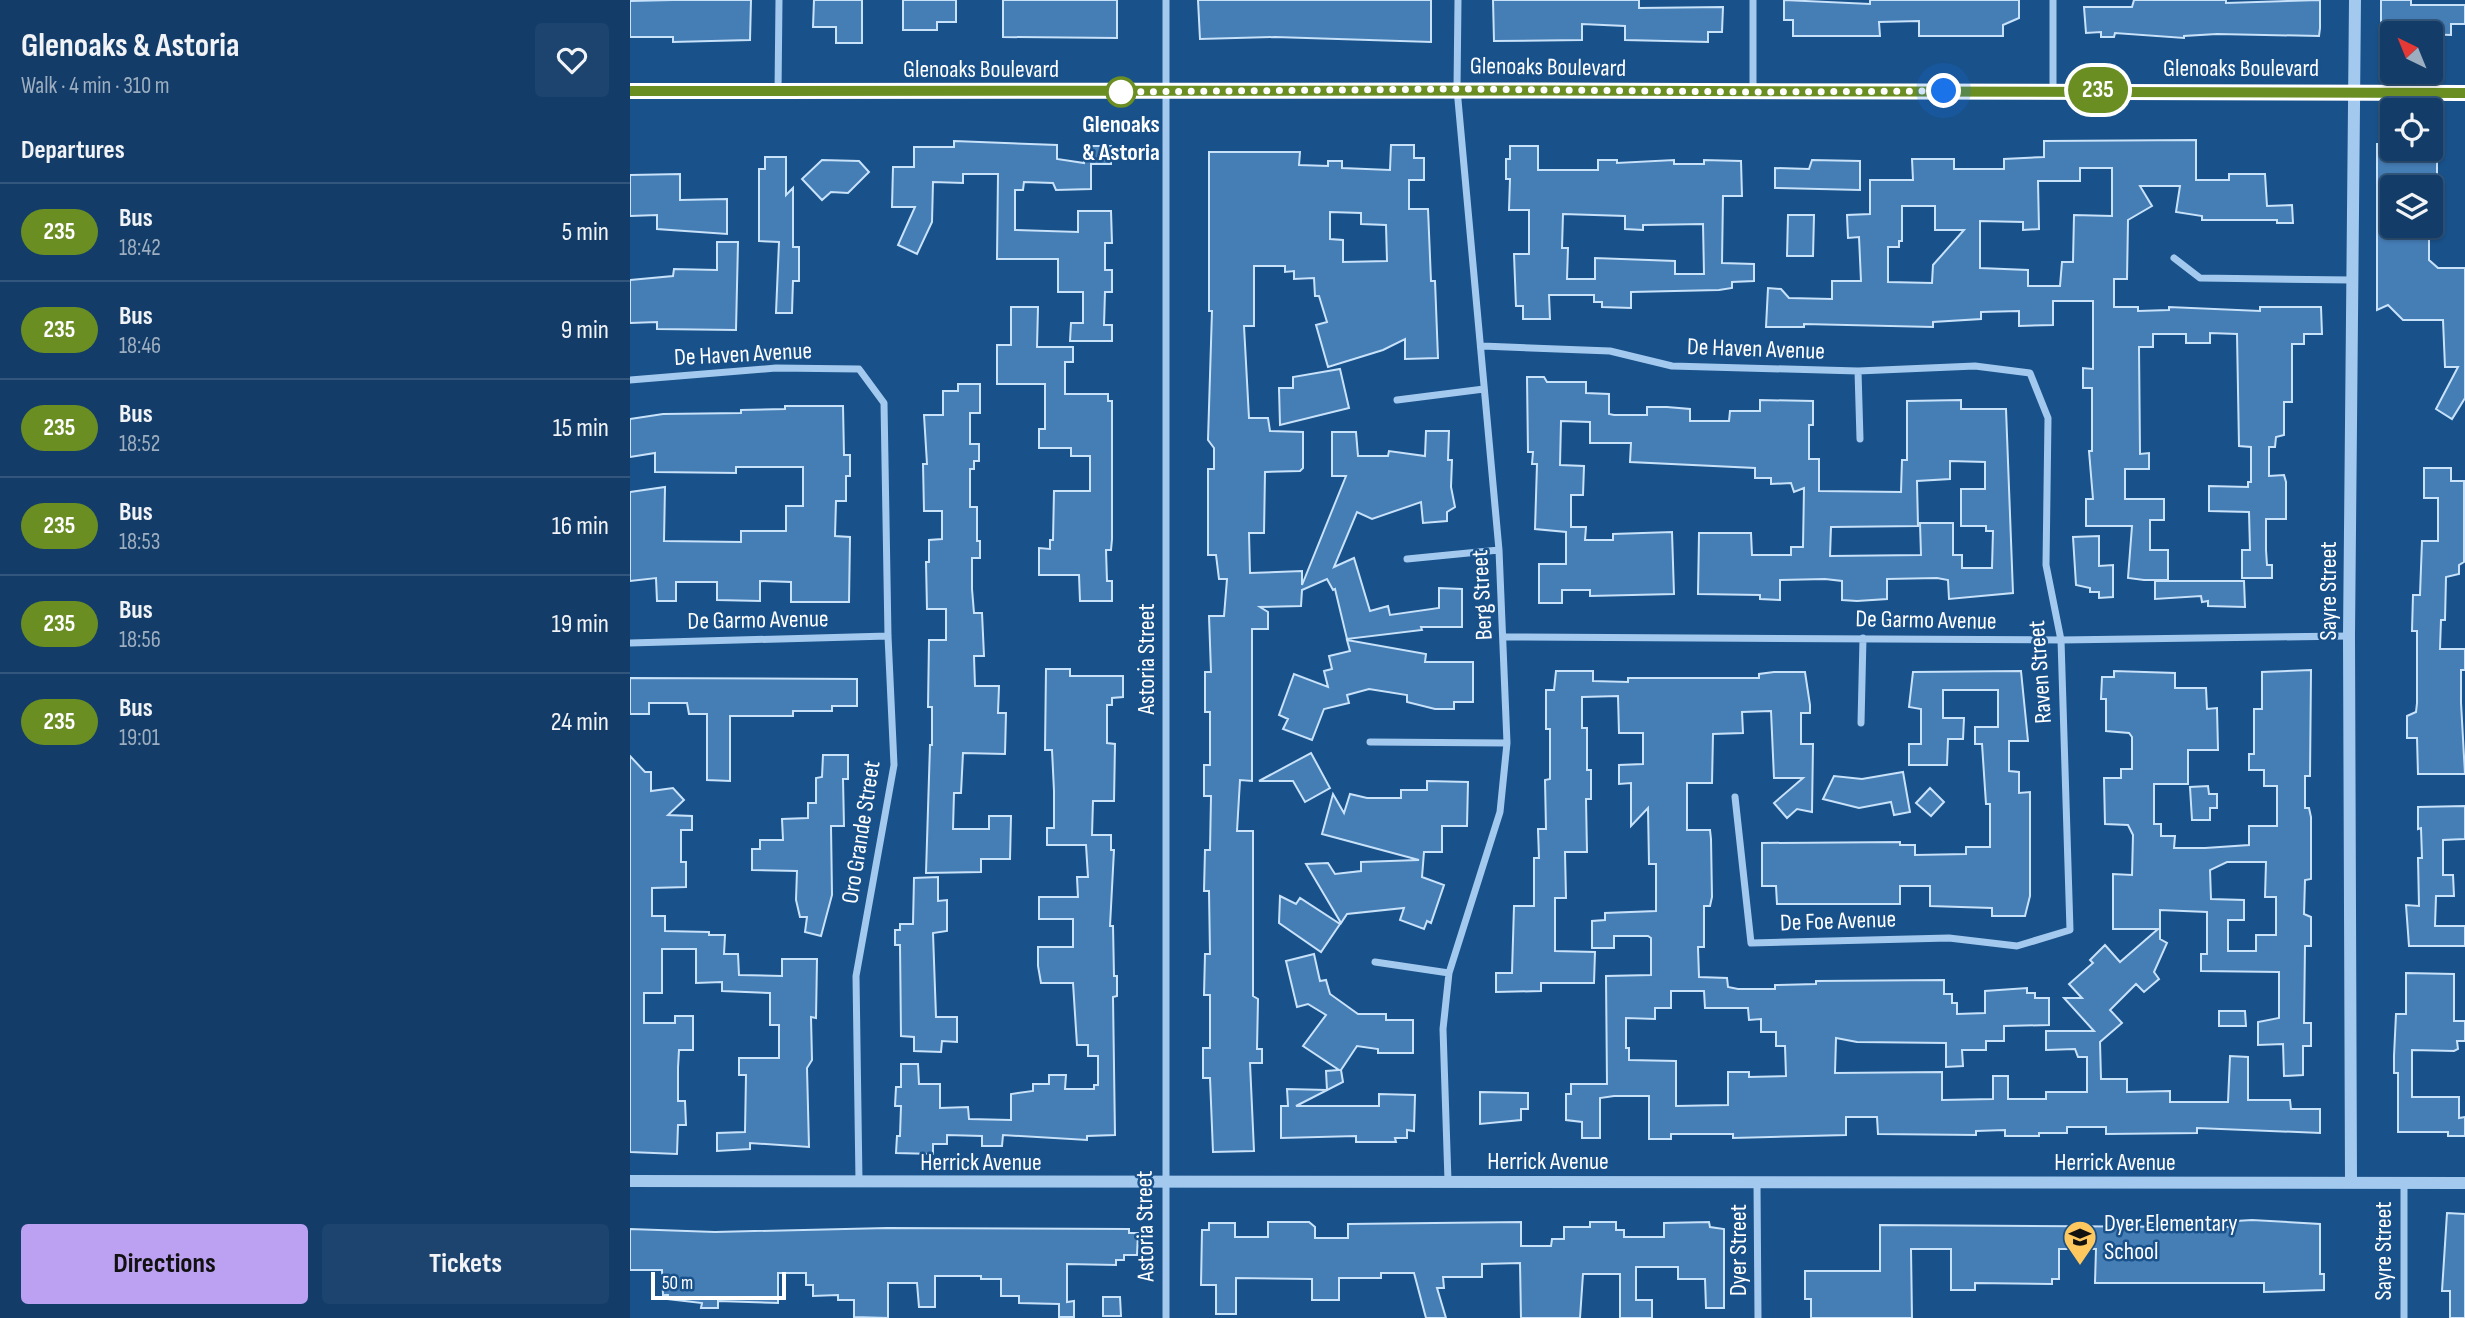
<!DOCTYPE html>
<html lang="en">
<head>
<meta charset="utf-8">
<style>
  :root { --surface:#133d68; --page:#1c446e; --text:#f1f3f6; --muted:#9daec0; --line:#32567c; --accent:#bca0f2 }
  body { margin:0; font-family:"Sofia Sans Condensed",sans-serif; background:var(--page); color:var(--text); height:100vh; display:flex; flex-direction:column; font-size:26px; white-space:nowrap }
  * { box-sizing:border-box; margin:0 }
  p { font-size:23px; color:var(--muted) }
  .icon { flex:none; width:38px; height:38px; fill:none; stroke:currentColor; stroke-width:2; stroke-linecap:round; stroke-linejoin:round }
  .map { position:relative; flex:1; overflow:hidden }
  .panel { display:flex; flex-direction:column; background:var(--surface); width:630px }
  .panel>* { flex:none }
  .badge { padding:0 14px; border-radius:23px; font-size:24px; line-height:46px }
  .needle { width:46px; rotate:317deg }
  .controls { position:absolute; left:1750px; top:21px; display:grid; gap:14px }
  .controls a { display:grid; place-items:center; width:63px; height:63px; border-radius:7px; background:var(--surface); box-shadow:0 2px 5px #0004,0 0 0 2px var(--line); font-size:35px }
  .scale { position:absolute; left:21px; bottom:18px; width:135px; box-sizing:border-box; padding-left:7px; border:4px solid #fff; border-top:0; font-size:19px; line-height:24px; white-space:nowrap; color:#fff; -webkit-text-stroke:5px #19518a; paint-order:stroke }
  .you { position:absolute; width:35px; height:35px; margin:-18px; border:5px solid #fff; border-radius:50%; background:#1a73e8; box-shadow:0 0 0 10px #1a73e833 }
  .map>.badge { position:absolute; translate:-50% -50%; box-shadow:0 0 0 4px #fff }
  h2 { padding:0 21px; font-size:26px; line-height:63px }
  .round { display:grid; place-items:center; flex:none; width:74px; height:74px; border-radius:7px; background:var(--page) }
  .overview { display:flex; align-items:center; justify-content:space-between; height:119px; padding:0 21px }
  h1 { font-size:33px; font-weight:700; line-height:52px }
  .button { display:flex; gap:14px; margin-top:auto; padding:14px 21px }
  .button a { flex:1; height:80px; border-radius:7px; background:var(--accent); color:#111; font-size:28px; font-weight:700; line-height:80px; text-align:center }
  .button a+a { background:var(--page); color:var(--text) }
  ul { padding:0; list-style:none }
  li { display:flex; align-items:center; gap:21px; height:98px; padding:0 21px; border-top:2px solid var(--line) }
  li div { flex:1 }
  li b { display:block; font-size:26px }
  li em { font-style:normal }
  li .badge { min-width:77px; font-weight:700; text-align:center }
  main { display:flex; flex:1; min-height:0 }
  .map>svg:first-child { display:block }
  .building { fill:#457db5; stroke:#c8e2fa; stroke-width:2; fill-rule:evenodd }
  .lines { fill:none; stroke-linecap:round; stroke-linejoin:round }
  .minor { stroke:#a3c9ee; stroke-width:7 }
  .tertiary { stroke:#a3c9ee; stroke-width:12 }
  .secondary { stroke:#d0e4fa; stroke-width:14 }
  .line-casing { stroke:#fff; stroke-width:16 }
  .line { stroke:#6b8e23; stroke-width:10 }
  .walk { stroke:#fff; stroke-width:7; stroke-dasharray:0 12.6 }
  .stop-dot { fill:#fff; stroke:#6b8e23; stroke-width:3.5 }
  .labels { text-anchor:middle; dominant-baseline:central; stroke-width:5; stroke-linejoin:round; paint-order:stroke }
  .street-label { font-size:24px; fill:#fff; stroke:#19518a }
  .stop-label { font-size:24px; font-weight:bold; fill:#fff; stroke:#19518a }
  .poi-label { font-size:24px; fill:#fff; stroke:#19518a; text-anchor:start }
</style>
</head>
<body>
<main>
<section class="panel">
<div class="overview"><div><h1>Glenoaks &amp; Astoria</h1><p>Walk · 4 min · 310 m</p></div><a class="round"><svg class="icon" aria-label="heart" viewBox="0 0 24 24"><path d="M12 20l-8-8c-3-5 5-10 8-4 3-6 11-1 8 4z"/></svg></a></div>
<h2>Departures</h2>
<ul>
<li><span class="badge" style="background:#6b8e23;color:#fff">235</span><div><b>Bus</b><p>18:42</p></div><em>5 min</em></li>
<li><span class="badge" style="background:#6b8e23;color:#fff">235</span><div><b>Bus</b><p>18:46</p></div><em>9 min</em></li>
<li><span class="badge" style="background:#6b8e23;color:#fff">235</span><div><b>Bus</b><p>18:52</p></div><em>15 min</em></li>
<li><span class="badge" style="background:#6b8e23;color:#fff">235</span><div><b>Bus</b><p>18:53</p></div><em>16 min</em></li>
<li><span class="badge" style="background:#6b8e23;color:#fff">235</span><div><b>Bus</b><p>18:56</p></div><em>19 min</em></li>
<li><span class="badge" style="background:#6b8e23;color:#fff">235</span><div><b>Bus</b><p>19:01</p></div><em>24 min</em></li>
</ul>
<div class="button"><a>Directions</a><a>Tickets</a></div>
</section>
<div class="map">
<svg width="1835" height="1318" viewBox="0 0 1835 1318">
  <rect width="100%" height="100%" fill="#19518a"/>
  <!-- building -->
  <path class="building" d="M43,0H121L120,40L43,42V37H0V1Z
    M184,0H232V43H206V27H183Z
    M273,0H326V22H307V30H273Z
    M373,0H487V38L373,37Z
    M568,0H801V42L645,37L570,39Z
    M863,0H1009V8L1093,7L1092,32H1078V42L995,40V26L952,24V40L864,41Z
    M1154,0L1240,4V0H1389V18L1373,25V36H1289V21L1249,22L1250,36H1163V20H1154Z
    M1504,0H1596V3L1690,0V28L1689,36L1587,34L1554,36V38L1485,33L1484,37H1471V32L1456,33L1454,7H1502Z
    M1751,0H1781V5H1835V24H1821V35L1757,33V25H1751Z
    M1566,140V180H1599V174H1635L1637,206L1662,205L1663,223H1647V220H1572V216L1546,212L1550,186H1510L1522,206L1498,220L1497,279H1484V307H1508V311L1539,310V307L1630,311V307H1691L1692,334H1674V344H1662V402H1654V435L1646,437L1645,447H1639V476L1654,475L1656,482V519H1636V550L1637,565H1642V578H1612V550H1620L1619,512L1579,511V486L1618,487V482H1621V447L1609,446L1607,334L1580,333V343H1556V334H1523V347H1509L1510,454L1519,453V469H1495V499H1534V520H1520V550H1538V580H1514L1498,578L1502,526H1456V499H1463L1459,451H1462V388H1453V368L1463,369V301H1423V325L1389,326V311L1351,312V319L1303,322V327L1174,324V327H1136L1138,288L1151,289L1159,298L1202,299V281H1231L1229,237L1218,238L1217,215L1240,214V180H1283L1282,159H1324V169H1374V159L1414,157V141ZM1450,168H1482V216L1444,215L1443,262H1432L1430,286H1398V270L1350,268V221L1393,222V230L1409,229L1408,181H1450ZM1272,206H1305V230H1334L1303,265L1302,283L1258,282V247H1269V241H1272Z
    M324,141L427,145V159L454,163L455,146H481V164H461V189L426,190L423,183L394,182L393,190H385V230L448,232V211H481L482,243H475V270H482V292H475L474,325H482V341H440L441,323H453V292H428V259H367L368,174H333V183L303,182L302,222L287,254L268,245L285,207H262L263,167H284V147H324Z
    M1747,144H1762V149H1807V182L1803,187H1762V226H1799V260L1808,268H1835V398L1822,419L1806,409L1828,367H1815L1813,320H1773L1758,305L1747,310Z
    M761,145H784V158H794V180H779V209H798L801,281H805L808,358L775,359V339L753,350L698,367L686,325L697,322L689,296H685L684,278L664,279V271L655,272V266H624V326H614L619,418H638L640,431L673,432V468L670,471L635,472L634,533H619L620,573L672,571V585L716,476H702V432H726L728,456H758L759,451L795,456L796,431H819L818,460H822L821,487L825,507L817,512V521L793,523L791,502L742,519L727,512L704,567L724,558L740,611L758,606L760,615L809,608V588L832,589V627H791L792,630L717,639L705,589L703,590L697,579L672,590L671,606L630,607L638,612V629H622V781L610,780L607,831H623V996L628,999L627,1049H632V1063H620L624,1151L583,1152L580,1078H573V1048H580V995H574L575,954H580L579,891H574L575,850H580L581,796H574V765H580V712H575V672H581L579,616H594L597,579H589L586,555H578V469H584V448L578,440L582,311H579V152H670L669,165L698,166V161H712V168L760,170ZM700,212L731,213V224L756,225L757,261L713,262V240L700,239Z
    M880,146H908V170H968V160H987V163L1044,160V164H1074V160L1111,161L1112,196H1093L1092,263L1124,264V281L1102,282V288L1089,290L1001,292V308L972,307V302H964V295H919L920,319H893V306H886L884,254H899V210H879L880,179H876V159H880ZM933,214L995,216V229L1013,230V225L1073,224L1074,274H1045V261L965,258V279H937L938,248H932Z
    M135,157H156V195L163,188V247H169V281H163L162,313H146L149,242L129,241V169H135Z
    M192,160L229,161L239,172L218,193L201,192L192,200L172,179Z
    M1182,160L1230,161V190L1145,188V168L1179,169Z
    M50,174V200L97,199V234L27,229V215L0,216V175Z
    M1158,215H1184L1183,256H1157Z
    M87,242H108L106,330L27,329V322L0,323V280L43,276L44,269L87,270Z
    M381,307H408L407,347H443V362H435V394H478V401H482V539L481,550H476L477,581H482V601H450L449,575H409V548L420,549V540H423L424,491H460V456H441V448H409V429H415V384H367V345H381Z
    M710,369L719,408L650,425L649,388H663V377Z
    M897,377H914L917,382H956V393L979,394V414L984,415H1017V407H1037L1060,409V421H1099L1100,411H1130V400L1183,401V425H1179V459H1189V491L1271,492L1272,460H1277V401L1331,400V409H1376L1383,593L1319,599L1318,580L1307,578L1257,579V599L1227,601L1212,600V581L1195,579L1150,580V600L1130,599V595L1068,594L1069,533H1121L1122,555H1161V547H1173L1174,488L1164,492L1161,483L1141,484V478H1125V468L1000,462L1001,443H960V422L931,421L930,465L954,466L953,495H941V527H956L955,540H983V534L1042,532L1044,594L960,596V590H932V603H909V564H936V532L905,529L907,464H902L903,452H898ZM1320,461L1355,462V489H1331V526H1356V531H1363L1362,568H1332V555H1323V523H1290L1291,555L1200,556L1201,527L1288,526L1287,481L1320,479Z
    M328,384H350V413H340V444H349V461H344V469H340V507H347V541H350V558H342V589L344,613H352L354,656H344L345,686H369L368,713H376L375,754L333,753L331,793H324L323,829H359V816H381L380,859H351V872L296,873L300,745H302V707H298L299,640H316V609H297L296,562H299V540L312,539V511H294L293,464H297L294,415H313V391H328Z
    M155,406H213L214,455H220V476H216V501H206L205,536L220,537L219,602H161V582L130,581V601L87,600V582H46V601H27L26,578L0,581V492L35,487L34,541L111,542V531H156V506H173V467H106V473L25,472V453L0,457V419L33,414L111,413V410L155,409Z
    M1794,468H1821V481H1834V562L1829,565V574L1816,577L1815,620H1811L1810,649H1835V670H1831V703L1835,774H1788L1787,738H1777V716L1786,712L1787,703V631H1782L1783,595H1790L1792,541H1808V498H1794Z
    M1469,536V566L1483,565V597L1469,598V592H1460V588L1446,585L1443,537Z
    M1525,581H1614L1615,607L1578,606V601L1572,602L1571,596L1525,599Z
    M717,640L796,654L795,662H843V702H824V709H805L777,702V695L739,689L717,695L719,703L694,709L682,740L653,729L658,719L649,715L664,674L698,687L694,671L702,669L699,656L720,651Z
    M416,669H440V676H493V697L482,698V705H477V743L485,744L484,801H463L462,835H481V850H484L480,926H483L484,976H487V996L483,997L485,1135L457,1136V1140L373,1135L372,1146H352V1136L317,1135V1144H303V1154L266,1153L267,1136H270L271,1106H265L266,1087H271V1064H288L289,1084H310V1108L338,1107L339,1119L381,1120V1094L403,1091V1084H419V1075H436L435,1089H464V1085H468V1056H458V1045H447L443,983H411L408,966V947H443V919H409V897H448L447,877H458L456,845H417V828H424V791L422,750H415Z
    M1681,670L1680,776H1675V808H1679L1681,817V879L1675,880L1674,914L1681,917V946H1675L1674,1023H1681V1046H1673V1075L1654,1076L1653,1044L1628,1045V1022L1649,1018V972L1571,971V954H1577V912L1530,910V939L1537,943L1524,972L1529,979L1514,992L1506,984L1480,1010L1492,1023L1470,1042L1471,1079H1497V1092L1540,1091V1102H1598L1600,1056L1618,1057V1100H1660L1661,1109H1690V1133L1567,1128V1133L1476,1134V1127H1437V1133H1409V1136H1375V1130L1346,1131V1135L1248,1134L1247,1117H1216V1135L1103,1138V1134H1041V1139H1019V1096H984L970,1098V1138H952V1122L936,1120V1094H941V1084H977L976,976L1021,975V938L1018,936H984V948H962V921L975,920V913L1026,911V864H1019L1018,808L1001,826V783L989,784V765L1013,764V733H989L988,696L952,697V728H957V770H961V799H956L957,852H935L936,898H925V951L965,952L964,983H911V991L866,992V973H882L884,906H904V858H909L908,829H916L915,780L920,779V729H916V690H924L926,671H963V681L998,682V678H1129V674L1144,672H1175L1180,705V713H1171V744H1183L1182,812L1167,809L1157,818L1144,803L1173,778H1144L1141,711L1112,712L1113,733L1083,734L1082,783H1057V830H1080L1081,839L1082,897L1080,906H1074V947H1068L1069,977L1097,978L1098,987L1108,989H1145V985L1186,984V981L1314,980V994H1322V1003H1327V1014L1355,1013V991L1397,988V993H1405V998H1419V1025L1374,1026V1041H1356V1050H1332L1333,1066L1316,1067V1043L1227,1042L1206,1038L1205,1073L1312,1072V1100L1363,1099V1076H1378V1099H1416V1092H1457V1057H1448L1445,1049L1416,1050V1031H1464L1434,998H1452L1439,984L1463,963L1460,960L1475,945L1490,962L1528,929H1483V874L1502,875L1503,835L1498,825L1475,824L1474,778H1491V769H1502V737L1499,733L1476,731V699H1471L1472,677H1484V671L1545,673V688H1576L1577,709L1587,708L1588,750H1558V784H1524V824H1531V836H1545L1544,848H1575L1619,845V826H1647V786H1634V770H1619V754H1624V709H1632V672ZM1597,862H1636L1635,897H1646V935H1626V951H1598V920H1614V900L1581,899L1580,870ZM1041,991H1074L1075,1008H1118L1119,1020L1131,1019V1032H1146V1046H1155L1156,1076L1119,1077V1072H1098V1105L1046,1106V1061L999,1060V1048H996V1018L1025,1019V1008H1041Z
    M1391,671L1398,741H1379V771L1389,772V793L1400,792V896L1395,916H1362V908L1300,906V886H1270V904H1147L1146,886H1132V843L1270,842V845H1285V855L1336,854V847H1360V804H1356L1352,744H1345V727H1368V690H1313V718H1334L1333,739H1318L1317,765H1279V744H1291V709L1279,707L1283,672Z
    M0,678L227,679V706H202V711H163V716H100V781L77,780V714H59L57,703H19V714H0Z
    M681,753L700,788L675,802L663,781H629Z
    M193,755H218V779H213L214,826H201L202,895L191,936L175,932L177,917H170L166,900L167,871L122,870V849H130V840H153L152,819L178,818V803H186V778L192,777Z
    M0,756L15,772H21V791L43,788L54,800L38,815L62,816V830H51V862H56V887L22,888V916H35V931L79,932V935H95L94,954H108L109,975L152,976V959H187L186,1018L181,1017L182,1060L177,1068L179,1147L120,1143V1149L87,1151V1133L115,1132L116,1075H109V1058H149V1025H140V993L92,991V982L66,983V949H32V993H14V1023H45V1016H63V1050H49L48,1068V1101H55L56,1125H48L47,1154L0,1152Z
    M1273,772L1280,812L1264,815L1261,802L1229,808L1193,799L1204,776L1232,779Z
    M797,781L838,782L837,826H812V852H794L792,877L814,885L801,923L797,921L794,929L770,920L774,908L717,914L711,923L676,864L698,863L705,874L731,871V862L789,860L692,834L703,794L714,813L720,794L737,798H771V790H797Z
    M1578,786L1579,794H1587V808H1580V820H1562L1560,787Z
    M1300,788L1314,802L1301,816L1286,803Z
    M1835,806V839L1813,840V875H1823L1824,896H1806L1805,926H1835V946H1779L1776,905L1789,906L1788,858H1792L1791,828L1788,829V807Z
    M308,877V901L317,900V931L303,933L306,1017H327V1042L312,1041L311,1052L284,1051V1037L271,1036L270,945H265V930H270V924H283L284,878Z
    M650,896L666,904L670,898L710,924L691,952L649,923Z
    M684,954L690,981L696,980L700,994L728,1014H756V1020H783V1053H748V1049L727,1046L711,1070L713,1082L666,1106H749V1094L785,1095L784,1131L777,1130V1138H765L766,1142H726V1136L651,1138V1106H658L657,1089L697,1090L696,1071L709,1070L673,1046L696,1015L678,1004L667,1007L656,961Z
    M1776,973L1824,974V1021H1835V1041H1827L1828,1049L1824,1051L1782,1050V1097H1829V1118L1835,1117V1136H1818V1132H1768V1073H1764V1056L1766,1014H1776Z
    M1589,1011H1615L1616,1026H1589Z
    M850,1092L898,1093V1109H891V1120L850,1124Z
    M1817,1213L1835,1214V1318H1820V1291H1812Z
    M1622,1220L1690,1224V1274H1694V1290L1634,1292V1283H1465L1466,1249H1429V1279H1422V1284L1345,1283V1290H1321V1249H1281L1282,1318H1181V1299H1175V1271H1250V1225L1573,1227H1605L1606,1221Z
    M638,1222H679L685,1227V1238H718V1224L891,1222V1246H921L922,1239H934V1227H960V1222H986V1230H994V1237H1034V1223L1079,1222L1080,1227L1094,1229V1308H1076L1075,1279H1048V1267H1006V1300H1022V1318H990V1274H953L950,1318H891L890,1263L852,1264V1277H813L814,1288H807L816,1318H796L784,1273H751V1278H709V1300H682V1279L606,1278V1314H586V1285H571L572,1230H579V1223H605V1237H638Z
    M257,1228L499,1229V1233H508L507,1255H494V1260H486V1265L437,1264V1302L444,1301V1317H429V1304L389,1303V1296H371V1279H351V1276H305V1307H289L287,1283H258V1318L224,1317V1300H208V1295L183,1296V1285H176V1273H148V1303L88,1301V1308H71L72,1303L38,1299V1295H33L32,1270H0V1229L85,1232Z
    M473,1297H490L491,1316H473Z"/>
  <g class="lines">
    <!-- minor -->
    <path class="minor" d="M1423,0V90
      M1123,90V0
      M148,92L149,0
      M1544,258L1570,278L1721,280
      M852,346L980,351L1042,366L1228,371L1345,366L1400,373L1418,418L1416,565L1431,640L1440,930L1387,946L1319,938L1121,943L1105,797
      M1228,371L1230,439
      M0,380L146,368L229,369L254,403L258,636L264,765L226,976L229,1181
      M767,400L854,389
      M777,559L869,550
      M873,637L1431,640L1719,636
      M0,643L258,636
      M1231,723L1233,638
      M740,742L877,743
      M745,962L819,973
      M818,1181L813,1029L819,973L870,812L877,743L869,550L827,89L828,0
      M1127,1182L1128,1318
      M1774,1183V1318
      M536,1318V0"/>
    <!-- tertiary -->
    <path class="tertiary" d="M0,1181L1835,1183
      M1721,1183L1719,636L1725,0"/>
    <!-- secondary -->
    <path class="secondary" d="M0,91C612,93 1223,88 1835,93"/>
  </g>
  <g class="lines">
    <defs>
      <path id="line" d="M0,91C612,91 1223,89 1835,93"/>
    </defs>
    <!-- line casing -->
    <use href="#line" class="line-casing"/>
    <!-- line -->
    <use href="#line" class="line"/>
    <!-- walk -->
    <path class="walk" d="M491,92H482L827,89L1123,92L1314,91"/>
  </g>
  <!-- icons -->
  <defs>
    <symbol id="school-pin" viewBox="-11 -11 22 30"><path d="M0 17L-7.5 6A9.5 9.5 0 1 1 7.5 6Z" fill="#ffc85f" stroke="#19518a"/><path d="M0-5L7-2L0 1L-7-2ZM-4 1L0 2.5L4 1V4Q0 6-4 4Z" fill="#111"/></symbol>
  </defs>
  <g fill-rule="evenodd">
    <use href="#school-pin" x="1431" y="1218" width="38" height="52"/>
  </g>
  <!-- markers -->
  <circle class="stop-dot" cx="491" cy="92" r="14"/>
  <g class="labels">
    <!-- street labels -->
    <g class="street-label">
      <text transform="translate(918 67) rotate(1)">Glenoaks Boulevard</text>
      <text x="1611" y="68">Glenoaks Boulevard</text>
      <text x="351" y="69">Glenoaks Boulevard</text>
      <text transform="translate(1126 349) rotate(2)">De Haven Avenue</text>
      <text transform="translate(113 354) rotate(-3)">De Haven Avenue</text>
      <text transform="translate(1698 591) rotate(-90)">Sayre Street</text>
      <text transform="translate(852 595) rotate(-93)">Berg Street</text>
      <text transform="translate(128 620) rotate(-1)">De Garmo Avenue</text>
      <text transform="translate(1296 620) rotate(1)">De Garmo Avenue</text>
      <text transform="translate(516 659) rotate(-90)">Astoria Street</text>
      <text transform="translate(1410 672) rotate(-94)">Raven Street</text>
      <text transform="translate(231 832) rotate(-81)">Oro Grande Street</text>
      <text transform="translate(1208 921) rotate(-2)">De Foe Avenue</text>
      <text x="918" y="1161">Herrick Avenue</text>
      <text x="351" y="1162">Herrick Avenue</text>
      <text x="1485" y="1162">Herrick Avenue</text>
      <text transform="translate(515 1226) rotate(-91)">Astoria Street</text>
      <text transform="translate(1108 1250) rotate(-90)">Dyer Street</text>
      <text transform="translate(1753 1251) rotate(-90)">Sayre Street</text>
    </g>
    <!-- stop labels -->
    <g class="stop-label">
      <text x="491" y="124">Glenoaks<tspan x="491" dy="28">&amp; Astoria</tspan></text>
    </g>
    <!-- poi labels -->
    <g class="poi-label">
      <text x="1474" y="1223">Dyer Elementary<tspan x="1474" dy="28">School</tspan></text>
    </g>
  </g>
</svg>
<div class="controls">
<a><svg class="needle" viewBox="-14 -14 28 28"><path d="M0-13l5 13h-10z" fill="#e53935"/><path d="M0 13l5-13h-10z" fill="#9daec0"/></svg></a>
<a><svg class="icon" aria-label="locate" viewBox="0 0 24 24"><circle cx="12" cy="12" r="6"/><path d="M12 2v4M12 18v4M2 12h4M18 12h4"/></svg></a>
<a><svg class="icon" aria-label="layers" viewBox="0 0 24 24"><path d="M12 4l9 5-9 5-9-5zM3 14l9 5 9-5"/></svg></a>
</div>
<div class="scale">50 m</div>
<div class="you" style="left:1314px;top:91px"></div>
<b class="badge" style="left:1468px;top:90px;background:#6b8e23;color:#fff">235</b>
</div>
</main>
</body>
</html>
